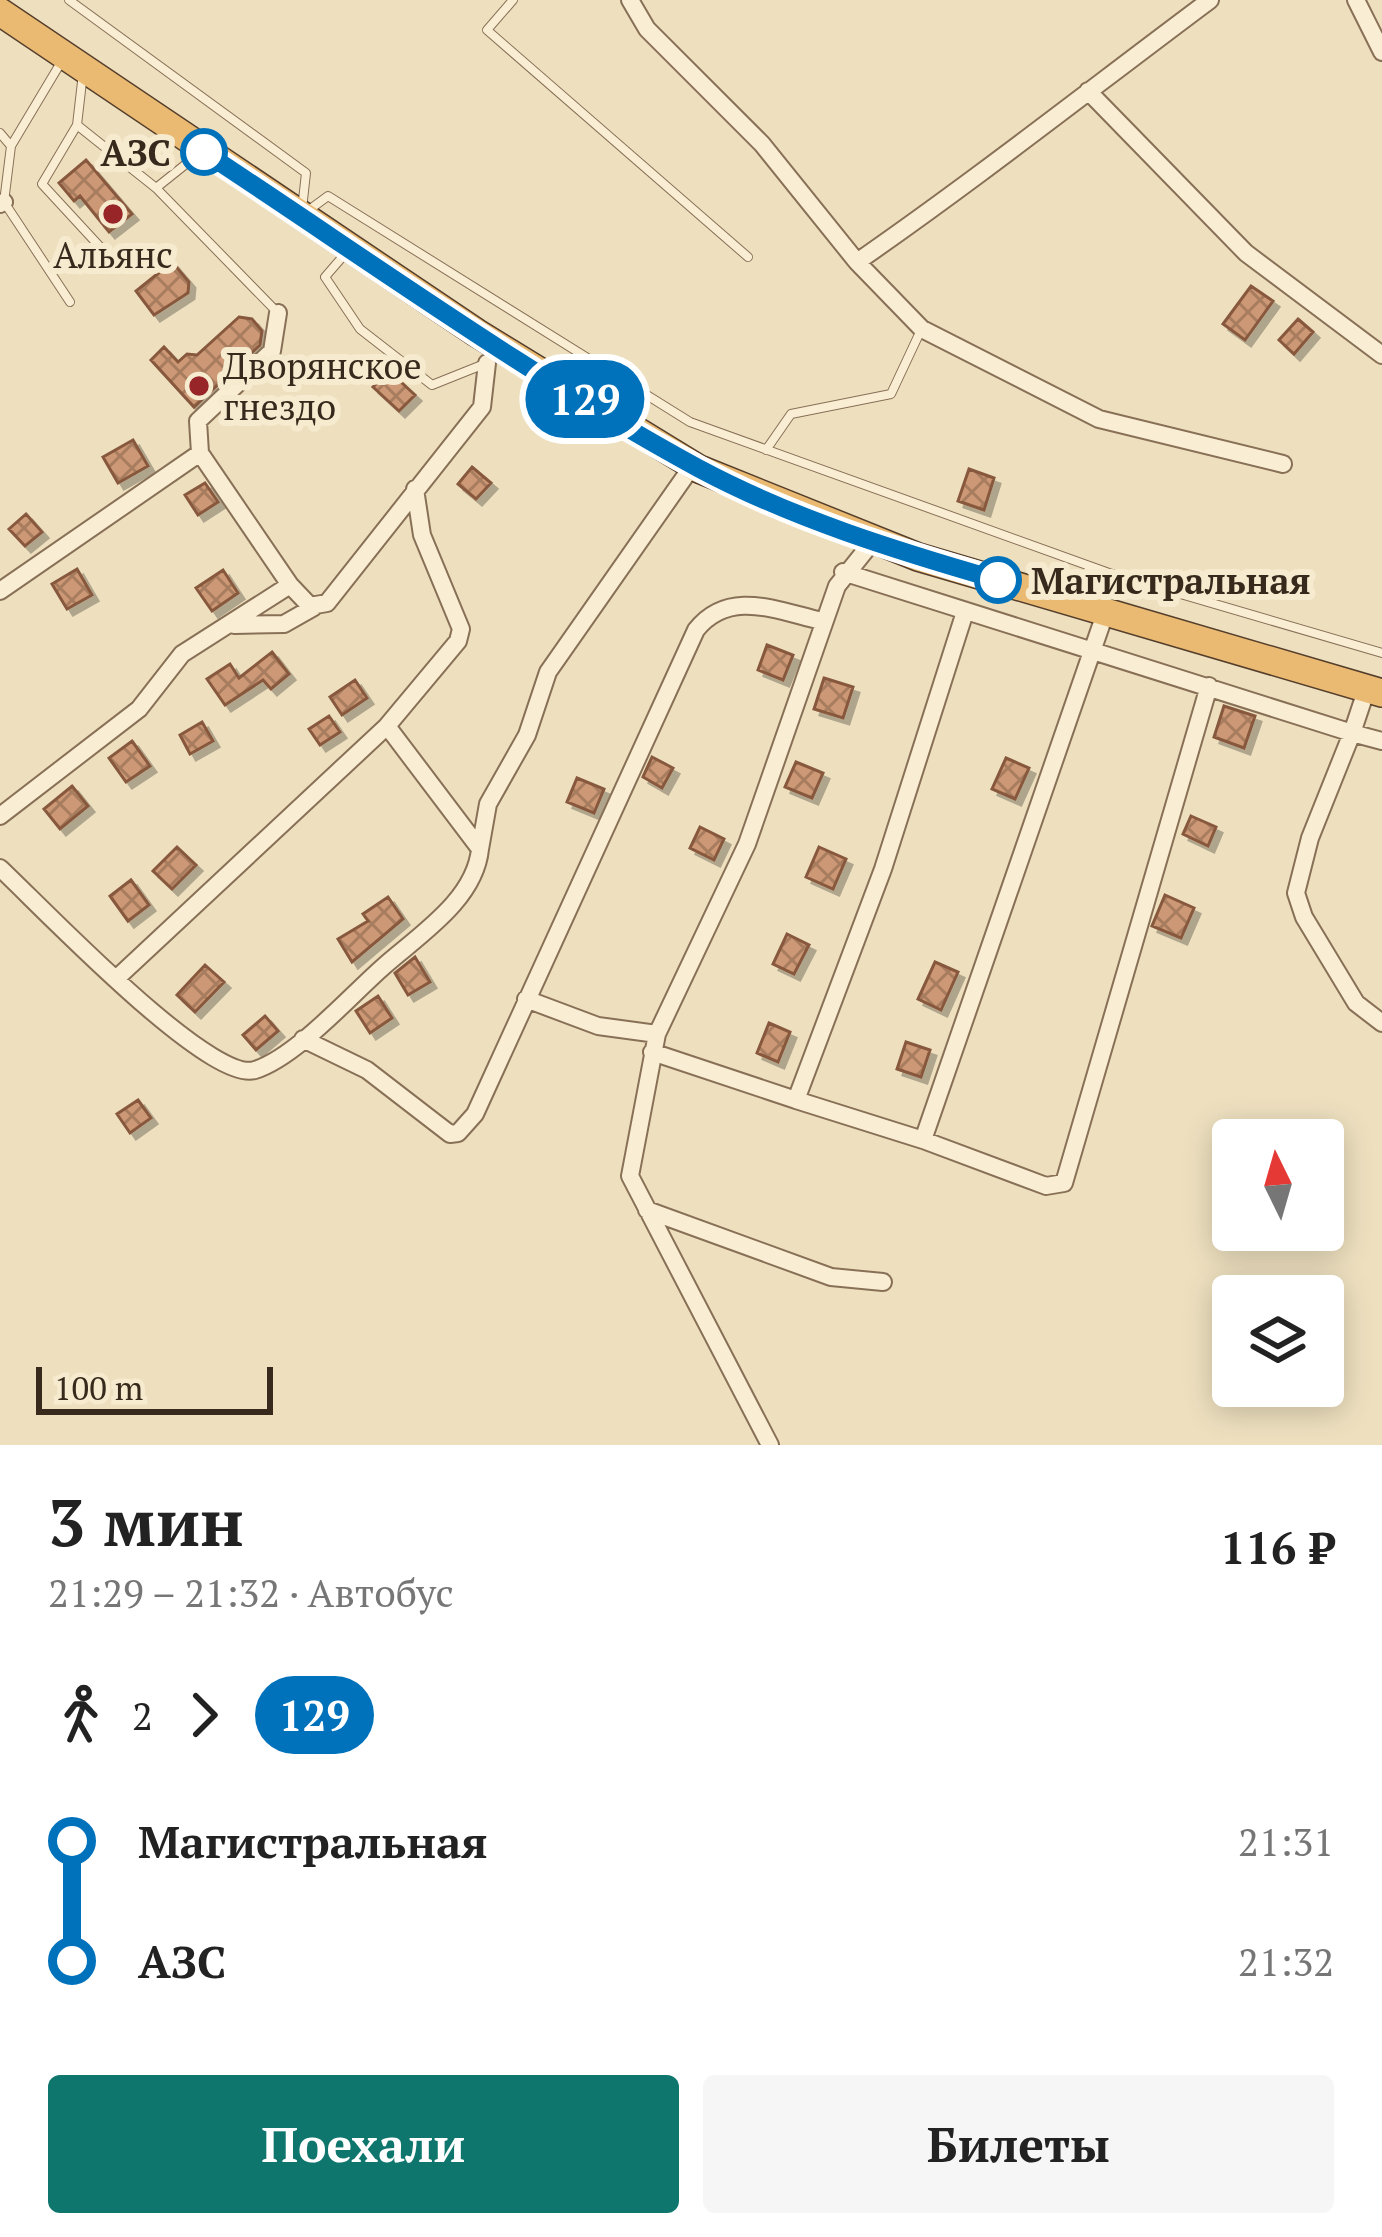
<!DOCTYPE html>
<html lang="ru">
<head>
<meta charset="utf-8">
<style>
  :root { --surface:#fff; --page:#f6f6f6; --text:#222; --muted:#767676; --accent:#0f766e }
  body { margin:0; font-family:"PT Serif",serif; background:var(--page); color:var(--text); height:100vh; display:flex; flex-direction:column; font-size:45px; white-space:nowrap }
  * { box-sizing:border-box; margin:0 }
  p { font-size:39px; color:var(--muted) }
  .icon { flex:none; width:66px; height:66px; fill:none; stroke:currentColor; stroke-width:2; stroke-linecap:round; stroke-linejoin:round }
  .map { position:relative; height:1445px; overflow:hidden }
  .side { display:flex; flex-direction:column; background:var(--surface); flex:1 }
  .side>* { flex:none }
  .badge { padding:0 24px; border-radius:39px; font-size:42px; line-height:78px }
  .needle { width:78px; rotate:355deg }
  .tools { position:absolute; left:1212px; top:1119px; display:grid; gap:24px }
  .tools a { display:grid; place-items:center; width:132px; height:132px; border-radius:12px; background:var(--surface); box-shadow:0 6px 30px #0003; font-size:60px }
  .scale { position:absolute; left:36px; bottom:30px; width:237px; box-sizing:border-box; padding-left:12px; border:6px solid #37291c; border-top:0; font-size:33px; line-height:42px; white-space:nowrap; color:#37291c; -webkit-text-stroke:9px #f6eacf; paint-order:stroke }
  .map>.badge { position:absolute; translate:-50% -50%; box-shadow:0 0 0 6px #fff }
  .legs { display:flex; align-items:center; gap:18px; height:132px; padding:0 48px; font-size:39px }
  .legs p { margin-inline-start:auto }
  .head { display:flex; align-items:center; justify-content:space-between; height:204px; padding:0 48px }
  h1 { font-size:66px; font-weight:600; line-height:90px }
  .button { display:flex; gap:24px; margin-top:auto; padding:24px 48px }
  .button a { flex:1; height:138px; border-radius:12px; background:var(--accent); color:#fff; font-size:48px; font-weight:600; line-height:138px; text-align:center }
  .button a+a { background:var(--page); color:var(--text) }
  ul { padding:0 48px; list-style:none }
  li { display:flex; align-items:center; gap:42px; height:120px; font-size:45px }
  li i { display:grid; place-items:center; width:18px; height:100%; margin:0 15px; background:currentColor }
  li i::after { content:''; width:30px; height:30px; margin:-15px; border:9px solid; border-radius:50%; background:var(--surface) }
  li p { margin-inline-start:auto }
  li:first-child i { background:linear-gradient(#0000 50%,currentColor 0) }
  li:last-child i { background:linear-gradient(currentColor 50%,#0000 0) }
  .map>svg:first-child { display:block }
  .building { fill:url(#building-cross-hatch); stroke:#87593d; stroke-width:3; filter:url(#shadow) }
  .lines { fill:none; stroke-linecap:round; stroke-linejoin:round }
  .service-casing { stroke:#887057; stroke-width:10 }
  .minor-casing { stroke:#887057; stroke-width:20 }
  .trunk-casing { stroke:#553e2c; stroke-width:30 }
  .service { stroke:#f9edd3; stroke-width:8 }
  .minor { stroke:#f9edd3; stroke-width:16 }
  .trunk { stroke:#eaba72; stroke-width:27 }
  .line-1-casing { stroke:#fff; stroke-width:27 }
  .line-1 { stroke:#0072bc; stroke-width:18 }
  .stop-1-dot { fill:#fff; stroke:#0072bc; stroke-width:6 }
  .poi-dot { fill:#982629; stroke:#f6eacf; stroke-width:4.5 }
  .labels { text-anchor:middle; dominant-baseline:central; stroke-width:12; stroke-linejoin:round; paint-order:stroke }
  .stop-label { font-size:36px; font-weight:bold; fill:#37291c; stroke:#f6eacf; text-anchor:end }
  .poi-label { font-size:36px; fill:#37291c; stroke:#f6eacf }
</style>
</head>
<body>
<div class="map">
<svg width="1382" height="1445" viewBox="0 0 1382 1445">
  <defs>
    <pattern id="building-cross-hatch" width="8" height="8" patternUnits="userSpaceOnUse" patternTransform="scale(3)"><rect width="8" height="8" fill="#cd9874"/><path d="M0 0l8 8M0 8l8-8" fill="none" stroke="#a77c5e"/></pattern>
    <filter id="shadow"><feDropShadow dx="6" dy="6" stdDeviation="0" flood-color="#0004"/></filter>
  </defs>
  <rect width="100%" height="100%" fill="#eee0bf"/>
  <!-- building -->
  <path class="building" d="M86,160L132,214L109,232L80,196L74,201L59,183Z
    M172,262L189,282L188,293L154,315L136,291Z
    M1251,286L1273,301L1245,340L1223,324Z
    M239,317L252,319L262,331L260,345L194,407L151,360L164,347L178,362L187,354L197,355Z
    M1298,319L1313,332L1294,354L1279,340Z
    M389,371L415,395L399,411L373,387Z
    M133,440L148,466L118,483L103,457Z
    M472,467L491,483L476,499L458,484Z
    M969,469L994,478L984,510L958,501Z
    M205,483L218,502L198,515L185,495Z
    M26,514L42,532L25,546L9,529Z
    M77,569L92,595L67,609L52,584Z
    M223,570L238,593L212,611L196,588Z
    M767,645L793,655L783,680L758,670Z
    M272,652L289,674L271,689L263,680L225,705L207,679L230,664L239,678Z
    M824,678L853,687L843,718L814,709Z
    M355,680L367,698L342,715L330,697Z
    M1224,706L1255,716L1244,748L1214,737Z
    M329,716L340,732L320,745L309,729Z
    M202,722L213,741L190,754L180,735Z
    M132,741L150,766L126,782L109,758Z
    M652,757L673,768L662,788L643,777Z
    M1006,758L1029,768L1015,799L992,789Z
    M796,762L823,773L812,798L785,787Z
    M577,778L604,789L594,813L567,802Z
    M72,786L88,806L60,829L44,809Z
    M1191,816L1216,827L1208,846L1183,834Z
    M700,827L724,839L714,860L690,848Z
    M177,847L196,865L172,889L153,871Z
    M819,847L846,859L833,889L806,877Z
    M131,880L149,905L128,921L110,896Z
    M1165,895L1194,908L1181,938L1152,926Z
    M388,897L403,919L352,962L338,939L368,921L363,914Z
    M787,934L809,945L794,974L773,964Z
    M415,957L430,982L408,995L395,973Z
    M935,962L958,972L941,1010L918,999Z
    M205,965L224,982L195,1012L177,995Z
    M378,996L392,1018L370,1033L356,1011Z
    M265,1016L278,1031L256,1050L243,1035Z
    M769,1023L790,1032L778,1062L757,1053Z
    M906,1042L930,1050L921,1077L897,1069Z
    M138,1100L151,1118L130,1133L117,1114Z"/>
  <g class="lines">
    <defs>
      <path id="service" d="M69,0L306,173L302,209
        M513,0L487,30L748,257
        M77,125L83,73
        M0,133L11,146L4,202L70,302
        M11,146L63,59
        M156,188L201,152
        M309,210L328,196L690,422L1109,573L1382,653
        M102,249L42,184L77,125L156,188L277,312
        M345,254L325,277L360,329L432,385L487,363
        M766,450L791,414L891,394L921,330
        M1080,596L1090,566"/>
      <path id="minor" d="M630,0L647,29L762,144L857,262L922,329L1099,419L1283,464
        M1356,0L1382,52
        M1088,91L1246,253L1382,355
        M0,204L4,202
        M857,262C978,178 1092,88 1210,0
        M200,453L290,585
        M843,572L1352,733L1367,688
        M0,591L200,453L198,421L272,351L278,313
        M964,615L883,869L796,1100L923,1140L1106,611
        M234,625L284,624L314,607
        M1382,741L1352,733L1310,838L1296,893L1304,917L1356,1003L1382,1023
        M0,816L139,709L182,654L290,585L310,606L327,603L482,407L487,363
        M480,849L488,804L527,735L548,672L693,465
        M0,868C40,905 209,1084 255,1070C296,1057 350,996 383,967C419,935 475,900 480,849L387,726L458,641L461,629L422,535L415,489
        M118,977L387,726
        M526,999L598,1026L657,1034
        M303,1039L367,1070L450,1134L458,1133L475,1114L696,630C729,588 777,611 822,621
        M652,1052L796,1100
        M923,1140L1046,1186L1064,1183L1209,686
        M647,1210L831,1277L883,1282
        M770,1445L630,1176L657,1034L747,844L837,586L873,541"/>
      <path id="trunk" d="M0,12L477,333L699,469L918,557L1382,693"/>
    </defs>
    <!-- service casing -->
    <use href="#service" class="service-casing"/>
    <!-- minor casing -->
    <use href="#minor" class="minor-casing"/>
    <!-- trunk casing -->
    <use href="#trunk" class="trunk-casing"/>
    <!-- service -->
    <use href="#service" class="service"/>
    <!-- minor -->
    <use href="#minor" class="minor"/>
    <!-- trunk -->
    <use href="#trunk" class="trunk"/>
  </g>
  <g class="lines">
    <defs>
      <path id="line-1" d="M204,152C367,259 527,375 698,468C791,518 897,551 998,580"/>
    </defs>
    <!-- line-1 casing -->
    <use href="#line-1" class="line-1-casing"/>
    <!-- line-1 -->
    <use href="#line-1" class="line-1"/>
  </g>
  <!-- markers -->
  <g class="stop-1-dot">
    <circle cx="204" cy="152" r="21"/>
    <circle cx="998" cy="580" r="21"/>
  </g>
  <g class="poi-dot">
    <circle cx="113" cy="214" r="12"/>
    <circle cx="199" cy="386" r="12"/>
  </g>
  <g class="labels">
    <!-- stop labels -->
    <g class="stop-label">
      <text x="171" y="152">АЗС</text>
      <text x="1031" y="580" text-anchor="start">Магистральная</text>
    </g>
    <!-- poi labels -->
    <g class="poi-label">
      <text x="113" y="254">Альянс</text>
      <text x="223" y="365" text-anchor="start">Дворянское<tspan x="223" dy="41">гнездо</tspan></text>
    </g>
  </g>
</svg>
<div class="tools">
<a><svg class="needle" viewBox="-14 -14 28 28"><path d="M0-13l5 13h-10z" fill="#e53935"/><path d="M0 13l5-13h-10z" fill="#767676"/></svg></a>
<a><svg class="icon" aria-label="layers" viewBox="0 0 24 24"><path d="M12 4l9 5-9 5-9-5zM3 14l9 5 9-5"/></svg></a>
</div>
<div class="scale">100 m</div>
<b class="badge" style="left:585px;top:399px;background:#0072bc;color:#fff">129</b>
</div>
<section class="side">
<div class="head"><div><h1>3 мин</h1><p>21:29 – 21:32 · Автобус</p></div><b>116 ₽</b></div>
<div class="legs"><svg class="icon" aria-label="walk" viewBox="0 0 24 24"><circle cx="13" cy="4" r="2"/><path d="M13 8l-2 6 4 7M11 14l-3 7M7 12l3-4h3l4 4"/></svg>2<svg class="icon" aria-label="forward" viewBox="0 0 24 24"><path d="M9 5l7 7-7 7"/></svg><b class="badge" style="background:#0072bc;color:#fff">129</b></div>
<ul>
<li><i style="color:#0072bc"></i><b>Магистральная</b><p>21:31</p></li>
<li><i style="color:#0072bc"></i><b>АЗС</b><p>21:32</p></li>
</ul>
<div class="button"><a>Поехали</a><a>Билеты</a></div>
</section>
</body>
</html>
